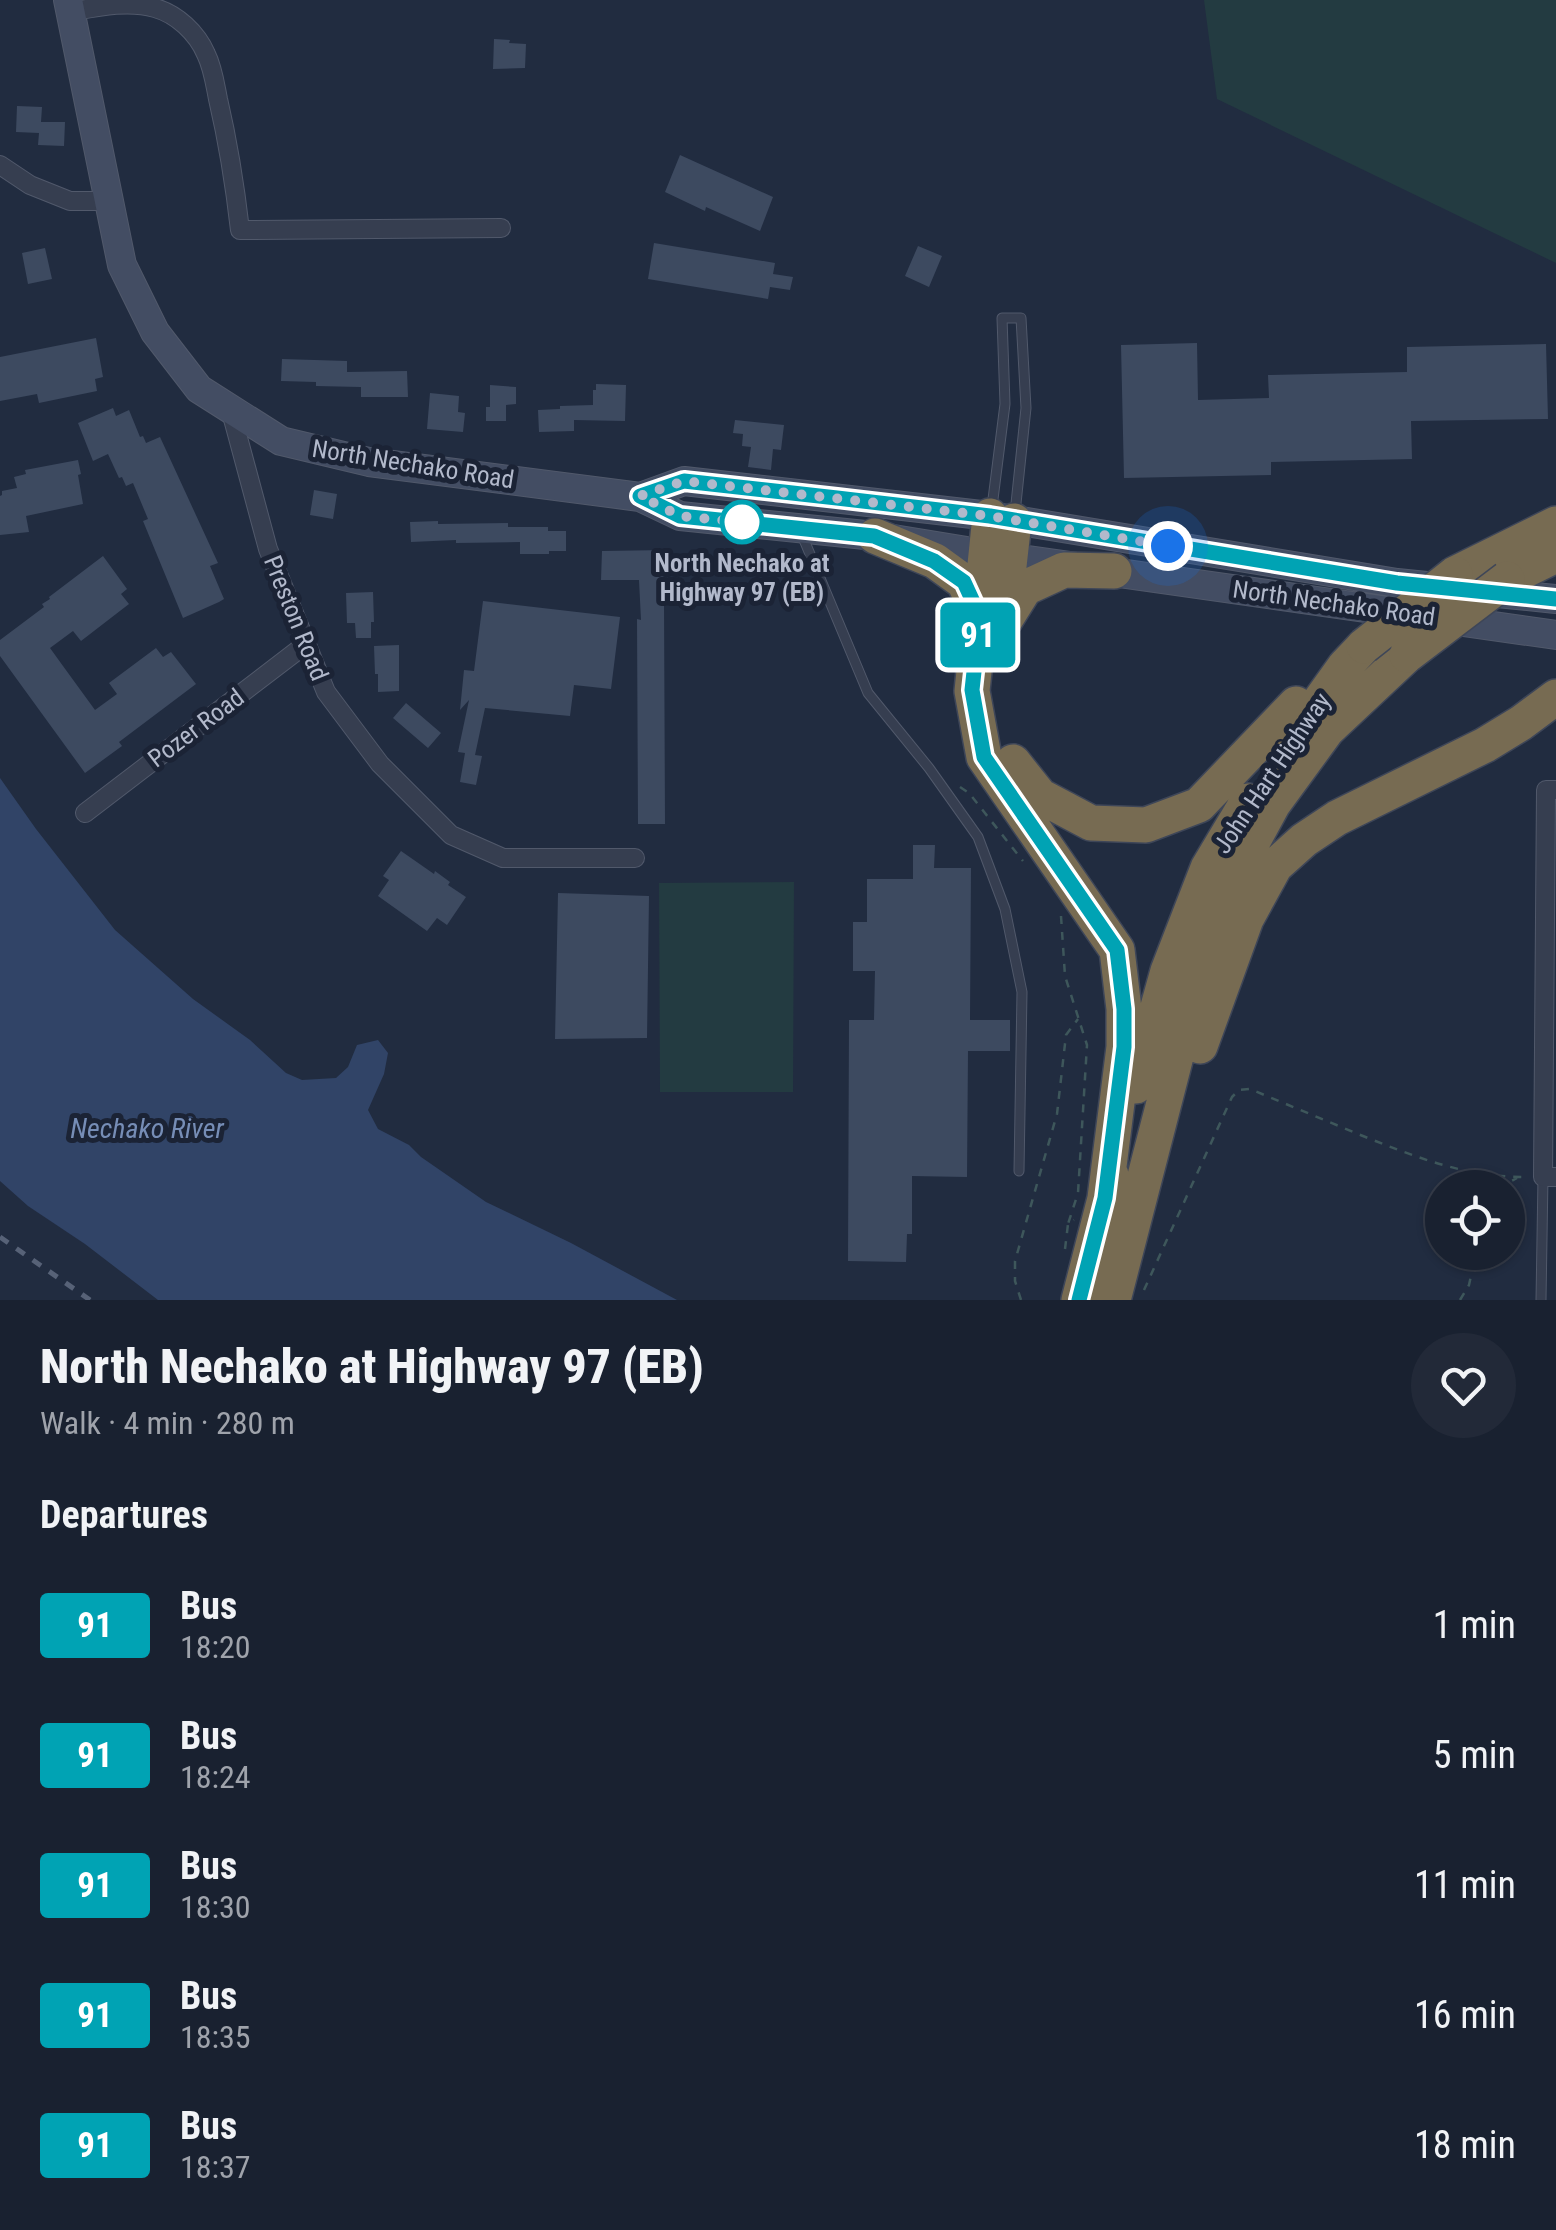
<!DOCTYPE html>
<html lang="en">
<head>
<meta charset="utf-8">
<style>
  :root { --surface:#192130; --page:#222938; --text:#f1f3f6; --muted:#9fa3ab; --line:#373e4c }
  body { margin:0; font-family:"Roboto Condensed",sans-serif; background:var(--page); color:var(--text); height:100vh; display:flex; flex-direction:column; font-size:38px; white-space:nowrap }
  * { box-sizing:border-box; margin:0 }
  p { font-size:32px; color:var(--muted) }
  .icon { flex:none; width:55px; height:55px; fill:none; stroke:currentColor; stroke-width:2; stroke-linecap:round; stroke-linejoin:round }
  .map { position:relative; height:1300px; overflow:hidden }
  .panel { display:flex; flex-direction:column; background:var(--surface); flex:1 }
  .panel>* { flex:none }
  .badge { padding:0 20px; border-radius:8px; font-size:35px; line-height:65px }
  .tools { position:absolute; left:1425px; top:1170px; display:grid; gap:20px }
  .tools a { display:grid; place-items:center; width:100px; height:100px; border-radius:50%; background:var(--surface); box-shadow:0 2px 8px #0004,0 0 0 2px var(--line); font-size:50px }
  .you { position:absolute; width:50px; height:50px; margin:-25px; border:8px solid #fff; border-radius:50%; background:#1a73e8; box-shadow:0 0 0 15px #1a73e833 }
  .map>.badge { position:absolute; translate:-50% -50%; box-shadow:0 0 0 5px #fff }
  h2 { padding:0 40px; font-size:38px; line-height:90px }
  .round { display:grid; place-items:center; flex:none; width:105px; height:105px; border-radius:52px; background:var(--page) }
  .summary { display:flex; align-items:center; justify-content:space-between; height:170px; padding:0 40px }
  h1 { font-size:48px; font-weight:800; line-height:75px }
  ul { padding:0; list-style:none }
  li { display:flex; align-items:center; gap:30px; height:130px; padding:0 40px }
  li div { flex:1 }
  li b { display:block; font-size:38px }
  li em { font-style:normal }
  li .badge { min-width:110px; font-weight:700; text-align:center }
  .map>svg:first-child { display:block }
  .green { fill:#233b41 }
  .water { fill:#314467 }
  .building { fill:#3d4a60 }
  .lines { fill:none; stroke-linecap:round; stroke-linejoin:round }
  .lane-casing { stroke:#51596b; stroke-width:11 }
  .street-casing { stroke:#51596b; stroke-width:20 }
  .secondary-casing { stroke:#51596b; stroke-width:30 }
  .highway-casing { stroke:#3e4658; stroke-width:38 }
  .path { stroke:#3e575b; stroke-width:2.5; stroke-dasharray:8 8; stroke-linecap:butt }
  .lane { stroke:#363e50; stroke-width:9 }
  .street { stroke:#363e50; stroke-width:18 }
  .secondary { stroke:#434d63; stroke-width:28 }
  .highway { stroke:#776b52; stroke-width:35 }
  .rail { stroke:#576277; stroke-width:5; stroke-dasharray:10 10; stroke-linecap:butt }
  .highway-bridge-casing { stroke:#3e4658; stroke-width:38; stroke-linecap:butt }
  .highway-bridge { stroke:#776b52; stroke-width:35 }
  .line-casing { stroke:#fff; stroke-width:22 }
  .line { stroke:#00a3b4; stroke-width:15 }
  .walk { stroke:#b2b9cb; stroke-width:10; stroke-dasharray:0 18 }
  .stop-dot { fill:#fff; stroke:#00a3b4; stroke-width:5 }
  .labels { text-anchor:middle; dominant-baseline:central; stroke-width:10; stroke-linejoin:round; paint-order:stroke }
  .street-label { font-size:25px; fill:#b2b9cb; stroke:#1b2335 }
  .stop-label { font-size:25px; font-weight:bold; fill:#b2b9cb; stroke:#1b2335 }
  .water-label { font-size:28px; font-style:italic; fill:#768db6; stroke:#1b2335 }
</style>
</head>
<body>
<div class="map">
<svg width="1556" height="1300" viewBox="0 0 1556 1300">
  <rect width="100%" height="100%" fill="#212c40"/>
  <!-- green -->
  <path class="green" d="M1204,0H1556V263L1217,99Z
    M794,882L793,1092H660L659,883Z"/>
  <!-- water -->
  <path class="water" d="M0,778L36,829L115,930L193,999L250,1040L286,1073L302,1080L336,1078L348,1067L357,1045L378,1040L388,1053L384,1074L368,1110L378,1129L409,1145L421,1157L486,1202L571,1243L677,1300H158L85,1244L28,1206L0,1181Z"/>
  <!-- building -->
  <path class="building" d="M494,39L510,40L509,43L526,44L525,68L493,69Z
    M17,106L42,107L41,122H65L64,146L38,145L39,133L16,132Z
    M680,155L773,197L760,231L706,207L705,211L665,192Z
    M654,243L775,263L773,274L793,277L790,290L770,287L768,299L648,279Z
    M918,246L942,256L929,287L905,276Z
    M45,248L52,279L28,284L22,253Z
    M96,338L103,377L95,379L97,391L39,403L37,394L0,401V357Z
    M1197,343L1198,400L1269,398L1268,375L1407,372V347L1546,344L1548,419L1411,421L1412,459L1271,462V475L1124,478L1121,345Z
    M282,359L347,361V372L407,371L408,397H361V387L316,386V382L281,381Z
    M596,384L626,385L625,421L574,420V431L539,432L538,410L560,409V406L593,405V390H596Z
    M490,385L516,387V404L506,405V421H486V407H490Z
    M430,393L459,396L458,412L465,413L463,432L427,429Z
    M113,408L116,416L129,410L140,437L143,436L146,443L160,437L218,563L210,566L224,599L219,602L183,618L143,521L148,519L133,483L126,486L122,477L119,478L108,454L93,461L78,423Z
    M735,420L784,425L781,450L773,449L771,470L748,467L751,447L742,446L743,434L733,433Z
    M78,460L81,474L78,475L83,504L26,516L29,532L0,535V496L2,495V491L17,488L14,477L26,474L25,470Z
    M314,490L337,494L333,519L310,515Z
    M438,521V524L508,523V527H548V531H566V551H549V554H520V542L456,543V540L411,542L410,522Z
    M667,550L664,601L665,824H638L637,619L641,620L639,580H601L602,551Z
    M103,556L127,589L121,594L129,604L81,641L73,631L50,648L63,666L95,710L117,694L109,683L156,648L163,657L171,652L196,684L119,742L122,746L85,773L0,656V640L44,607L42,604L50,599L49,597Z
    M373,592L374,622H371V638H356L355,623H347L346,593Z
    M483,601L620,617L611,689L574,685L570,716L485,708L475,755L482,756L476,785L460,782L465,753L458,752L469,700L460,710L464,670L474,671Z
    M399,645V691L378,692V674H375L374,646Z
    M406,703L441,733L428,748L393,718Z
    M913,845H935L934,868H971L970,1020H1010V1051H968L967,1177L912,1176V1234H907L906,1262L848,1261L849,1020H874L875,971H853V922H867V879H913Z
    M401,851L434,874L435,871L450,882L448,885L466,897L447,925L437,918L427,931L378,896L389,880L383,876Z
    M558,893L649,896L647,1038L555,1039Z"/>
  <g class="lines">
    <defs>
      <path id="lane" d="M992,507L1005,404L1002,318H1021L1026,408L1015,513
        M802,535L868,693L929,768L978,837L1005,909L1022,992L1019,1171
        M1541,1300L1543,1177"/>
      <path id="street" d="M70,12C97,7 128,0 155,8C177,14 197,33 206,54C213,68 215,84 218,99C228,142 235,186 240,230L501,228
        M0,165L30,185L70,201H108
        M230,408L268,549L326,692L380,764L451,835L503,858H635
        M1556,790H1546L1543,1177H1556
        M85,813L306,644"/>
      <path id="secondary" d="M68,0L122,265L155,332L199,389L281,441L369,462L640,497L680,516L875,536L985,554L1556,635
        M640,497L684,481L990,516L1397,583L1556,599"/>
      <path id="highway" d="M990,516L972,691L984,757L1117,950L1124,1009V1047L1105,1198
        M875,536L935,561L964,582L980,617
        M1455,574L1556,524
        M1507,579L1556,555
        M1003,620L1014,521
        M1005,620L1025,588L1064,570L1114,571
        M1287,747L1345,666L1364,646
        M1013,762L1040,796L1091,823L1146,825L1199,805L1296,704
        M1200,1046L1246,919L1275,866L1304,840L1337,818L1485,745L1521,723L1556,697
        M1136,1086L1168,971L1208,868L1248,801
        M1079,1300L1111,1175
        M1113,1300L1197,975L1234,876L1273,804L1327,730L1407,655"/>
    </defs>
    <!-- lane casing -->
    <use href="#lane" class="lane-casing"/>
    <!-- street casing -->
    <use href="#street" class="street-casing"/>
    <!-- secondary casing -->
    <use href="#secondary" class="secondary-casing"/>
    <!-- highway casing -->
    <use href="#highway" class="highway-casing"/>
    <!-- path -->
    <path class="path" d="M960,787L969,793L1023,861
      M1061,916L1065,976L1087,1045L1078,1193L1068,1224
      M1498,1188L1517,1178
      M1065,1249L1068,1224L1074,1220
      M1144,1290L1232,1097L1239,1090L1250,1089C1286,1104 1322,1119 1358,1134C1413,1156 1464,1177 1523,1177
      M1021,1300L1015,1281V1261L1057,1114L1066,1035L1078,1019
      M1460,1300L1469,1285L1476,1252"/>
    <!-- lane -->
    <use href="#lane" class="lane"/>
    <!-- street -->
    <use href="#street" class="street"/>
    <!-- secondary -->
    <use href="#secondary" class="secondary"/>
    <!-- highway -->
    <use href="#highway" class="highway"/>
    <!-- rail -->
    <path class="rail" d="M0,1237L90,1300"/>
    <defs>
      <path id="highway-bridge" d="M1364,646L1455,574
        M1407,655L1507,579"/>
    </defs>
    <!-- highway-bridge casing -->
    <use href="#highway-bridge" class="highway-bridge-casing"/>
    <!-- highway-bridge -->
    <use href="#highway-bridge" class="highway-bridge"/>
  </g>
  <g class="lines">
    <defs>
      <path id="line" d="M1079,1300L1105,1198L1124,1047V1009L1117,950L984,757L972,690L980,617L964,582L934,561L874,536L680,516L640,496L684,481L837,498L990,516L1397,583L1556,599"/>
    </defs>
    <!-- line casing -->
    <use href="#line" class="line-casing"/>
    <!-- line -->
    <use href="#line" class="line"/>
    <!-- walk -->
    <path class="walk" d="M742,522L759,524L680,516L640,496L684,481L990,516L1168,546"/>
  </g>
  <!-- markers -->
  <circle class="stop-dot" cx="742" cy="522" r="20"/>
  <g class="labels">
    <!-- street labels -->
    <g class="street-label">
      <text transform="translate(413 464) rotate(9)">North Nechako Road</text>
      <text transform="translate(1334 603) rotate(8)">North Nechako Road</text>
      <text transform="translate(296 618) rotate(68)">Preston Road</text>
      <text transform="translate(196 728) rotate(-37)">Pozer Road</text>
      <text transform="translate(1272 773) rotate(-56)">John Hart Highway</text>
    </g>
    <!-- stop labels -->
    <g class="stop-label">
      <text x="742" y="563">North Nechako at<tspan x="742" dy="29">Highway 97 (EB)</tspan></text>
    </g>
    <!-- water labels -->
    <g class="water-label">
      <text x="147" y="1128">Nechako River</text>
    </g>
  </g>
</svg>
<div class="tools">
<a><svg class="icon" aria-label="locate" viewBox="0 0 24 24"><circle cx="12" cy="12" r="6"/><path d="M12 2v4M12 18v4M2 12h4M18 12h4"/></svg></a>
</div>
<div class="you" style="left:1168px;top:546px"></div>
<b class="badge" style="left:978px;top:635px;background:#00a3b4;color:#fff">91</b>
</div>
<section class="panel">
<div class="summary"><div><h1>North Nechako at Highway 97 (EB)</h1><p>Walk · 4 min · 280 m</p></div><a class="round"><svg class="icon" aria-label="heart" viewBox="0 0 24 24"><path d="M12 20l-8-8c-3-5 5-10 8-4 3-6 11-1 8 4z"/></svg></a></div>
<h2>Departures</h2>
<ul>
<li><span class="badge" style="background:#00a3b4;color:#fff">91</span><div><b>Bus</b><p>18:20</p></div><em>1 min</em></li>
<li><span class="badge" style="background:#00a3b4;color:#fff">91</span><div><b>Bus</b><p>18:24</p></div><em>5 min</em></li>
<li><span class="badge" style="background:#00a3b4;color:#fff">91</span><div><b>Bus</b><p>18:30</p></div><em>11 min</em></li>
<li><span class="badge" style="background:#00a3b4;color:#fff">91</span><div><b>Bus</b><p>18:35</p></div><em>16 min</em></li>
<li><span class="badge" style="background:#00a3b4;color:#fff">91</span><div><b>Bus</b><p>18:37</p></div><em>18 min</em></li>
</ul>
</section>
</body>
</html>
